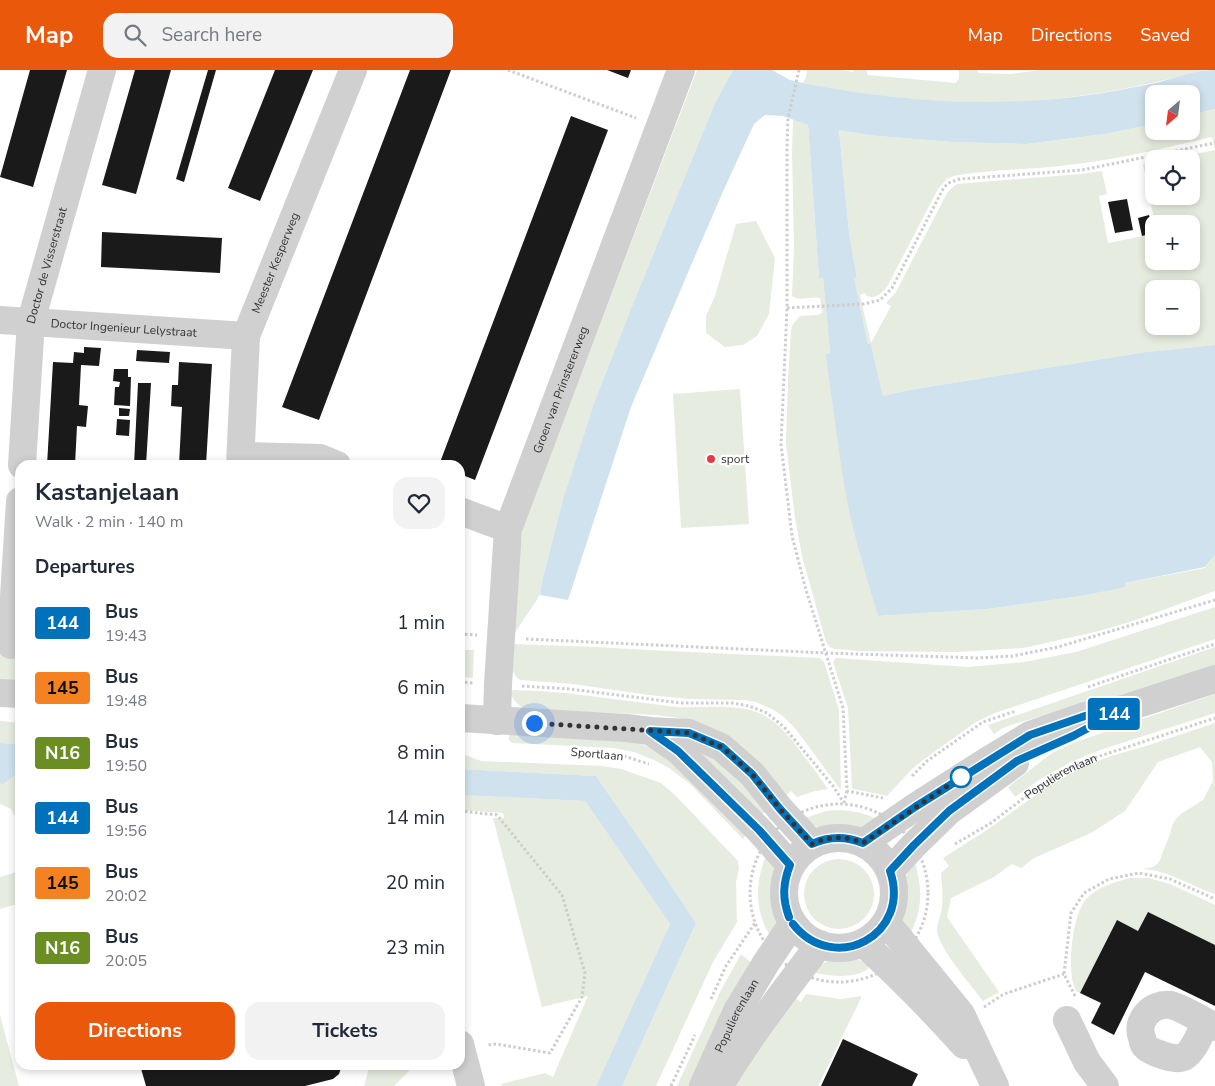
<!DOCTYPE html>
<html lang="en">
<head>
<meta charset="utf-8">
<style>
  :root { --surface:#fff; --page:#f2f2f3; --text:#1f2937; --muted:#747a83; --accent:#ea580c }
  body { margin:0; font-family:"Nunito Sans",sans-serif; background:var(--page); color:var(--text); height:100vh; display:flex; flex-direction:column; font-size:19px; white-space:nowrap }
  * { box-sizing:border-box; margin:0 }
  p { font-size:16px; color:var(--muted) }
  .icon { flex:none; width:28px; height:28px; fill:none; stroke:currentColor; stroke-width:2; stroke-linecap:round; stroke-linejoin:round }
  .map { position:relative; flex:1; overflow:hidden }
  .sheet { position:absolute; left:15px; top:390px; width:450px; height:610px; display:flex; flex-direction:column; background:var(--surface); border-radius:15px; box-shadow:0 2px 8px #0003 }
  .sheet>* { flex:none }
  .badge { padding:0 10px; border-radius:4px; font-size:18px; line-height:32px }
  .needle { width:32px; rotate:208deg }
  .controls { position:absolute; left:1145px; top:15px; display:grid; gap:10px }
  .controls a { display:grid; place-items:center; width:55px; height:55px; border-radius:10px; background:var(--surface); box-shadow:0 2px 8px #0003; font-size:25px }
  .you { position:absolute; width:25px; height:25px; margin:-12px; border:4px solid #fff; border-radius:50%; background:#1a73e8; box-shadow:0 0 0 8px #1a73e833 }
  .map>.badge { position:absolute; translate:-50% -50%; box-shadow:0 0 0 2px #fff }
  h2 { padding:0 20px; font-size:19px; line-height:45px }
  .round { display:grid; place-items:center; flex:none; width:52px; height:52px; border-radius:15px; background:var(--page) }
  .summary { display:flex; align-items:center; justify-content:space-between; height:85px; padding:0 20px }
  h1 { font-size:24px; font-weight:700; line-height:38px }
  .button { display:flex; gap:10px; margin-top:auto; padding:10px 20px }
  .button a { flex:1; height:58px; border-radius:15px; background:var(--accent); color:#fff; font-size:20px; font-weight:700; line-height:58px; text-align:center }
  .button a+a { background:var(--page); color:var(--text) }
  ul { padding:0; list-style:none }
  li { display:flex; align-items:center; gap:15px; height:65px; padding:0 20px }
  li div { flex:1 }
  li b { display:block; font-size:19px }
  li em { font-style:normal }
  li .badge { min-width:55px; font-weight:700; text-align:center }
  header { display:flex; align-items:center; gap:30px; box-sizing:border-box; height:70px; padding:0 25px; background:var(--accent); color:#fff }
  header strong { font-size:24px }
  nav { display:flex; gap:28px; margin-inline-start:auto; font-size:18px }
  .search { width:350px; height:45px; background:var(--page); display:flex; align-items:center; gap:12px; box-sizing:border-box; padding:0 18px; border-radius:15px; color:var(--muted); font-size:19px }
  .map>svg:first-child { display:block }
  .green { fill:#e6ecdf; fill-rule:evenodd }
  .water { fill:#cfe2ee }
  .building { fill:#1a1a1a }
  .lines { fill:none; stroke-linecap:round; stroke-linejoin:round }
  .path { stroke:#cdcdcd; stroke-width:3; stroke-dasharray:2.5 2.5; stroke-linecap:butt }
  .minor { stroke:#d0d0d0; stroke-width:28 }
  .line-casing { stroke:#fff; stroke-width:11 }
  .line { stroke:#0072bc; stroke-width:8 }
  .walk { stroke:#333; stroke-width:5; stroke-dasharray:0 9 }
  .poi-dot { fill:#e63946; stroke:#fff; stroke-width:2 }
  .stop-dot { fill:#fff; stroke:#0072bc; stroke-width:2.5 }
  .labels { text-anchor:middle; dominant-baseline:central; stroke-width:5; stroke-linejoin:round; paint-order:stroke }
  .street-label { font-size:12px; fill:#333; stroke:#fff }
  .poi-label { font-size:12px; fill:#333; stroke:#fff; text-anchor:start }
</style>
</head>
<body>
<header>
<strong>Map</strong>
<div class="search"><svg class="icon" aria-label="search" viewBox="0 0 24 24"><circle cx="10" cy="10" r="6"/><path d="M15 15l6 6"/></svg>Search here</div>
<nav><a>Map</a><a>Directions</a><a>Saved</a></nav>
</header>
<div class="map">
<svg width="1215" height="1016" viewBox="0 0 1215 1016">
  <rect width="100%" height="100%" fill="#fff"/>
  <!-- green -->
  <path class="green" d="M697,0H733L715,33L632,236L594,333L563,429L543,507L540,525L514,564L520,480L524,449L536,423Z
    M807,0H840L853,2L854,0H866L868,5L956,13L959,8V0H977L978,3L1011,4L1041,0H1206C1148,15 1090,27 1030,31C1009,33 987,32 965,32C910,30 857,24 803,13L806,7Z
    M1215,39V79L1212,67C1164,78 1117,90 1068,95C1030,100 991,99 953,106L947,109L938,119L887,217C881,224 875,229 867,226L865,223L860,225L871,273L891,236L886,233L896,222L947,123L954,116L958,114L980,112L1081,104L1102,101L1107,124L1099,126L1108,173L1154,164V191H1191V154H1155L1143,94L1154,92V126H1191V89H1170L1215,80V275L1146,282L909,320L883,326L871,274H868L854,208L857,207L849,162L839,59L878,66L952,72L1026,74L1105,64L1154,54V61H1191V45ZM1154,219H1191V256H1154Z
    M793,49L808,55L819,208H823L838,372L849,435L862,492L878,546L987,539L1081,526L1125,517V513L1205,498L1215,485V521L1130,552L1095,562L1023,578L958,582L859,581L834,579L830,577L826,572L802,486L795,448L786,373L788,310L791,261L793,254L800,246L817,245L822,243L820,228C811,226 800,232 792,226L794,176L792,82Z
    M756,151L775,188L769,244L757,266L743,275L725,277L706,263V246L715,226L736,154Z
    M740,319L749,454L681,458L673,324Z
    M1215,537V569L995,643L976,652L923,690L911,700L887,726L854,719L852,718L848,638L833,592L836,588L968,597L1024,592L1076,582Z
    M512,574L596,577L648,580L820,588L824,592L839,640L841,718L840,719L795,658L784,647L772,639L756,632L745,630L689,629L649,625L573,614L520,610C508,602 512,588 512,574Z
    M1215,577V596L1103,634L1061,641L1017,653L1003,658L994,664L988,655Z
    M460,580H474L473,608L460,607Z
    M0,582L20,583V611L0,610Z
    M513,620L538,621L566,623L676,637C698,638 724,635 745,639C772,643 788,664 803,685C812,696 820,708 828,719L815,721L797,727L791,721L783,729L698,655L679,648L656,645L527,639C520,637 514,632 511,624Z
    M1215,624V643L1100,680L1071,692L1042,708L1015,727L1008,717L1052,683L1073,673Z
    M0,651L20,653V674L0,673Z
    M1215,653V824C1191,816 1170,801 1143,799L1153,797L1159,792L1170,764L1172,756L1175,750L1181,744L1203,730L1213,711L1212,692L1200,677L1158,692L1125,741L1091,763L1034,788L1021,798L1012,794L994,807L951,828L947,847L999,922L983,931C972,916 938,878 937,860C937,853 941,845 942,838C943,826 942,815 941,803L949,796L943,788L968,772L987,760L1047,717L1079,699L1111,686L1143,677Z
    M509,662L580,666L633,672L649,677L675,690L749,759L743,769L690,714L669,698L654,690L634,682L614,678L512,673L509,670Z
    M680,666L730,696L767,740L758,749Z
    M460,683L481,691L603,696L621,699L661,713L676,726L738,791L739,798L736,812L737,852L713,892L656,1016H622L696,853L648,781L596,706L460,699Z
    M19,701H20V747L14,745L11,739L0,734V713H3Z
    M460,725L585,731L670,854L596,1016H502L501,1014L545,1003L553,1007L588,926L542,937L493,748H504L503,743L460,740Z
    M826,741C843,739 861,741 876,749C872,752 867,756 862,757C851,761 821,761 811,754C810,754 806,749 805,748Z
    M767,783C770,787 773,792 775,797C777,804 774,813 774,820C773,835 782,854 770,866C754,839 755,811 767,783Z
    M804 824a35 35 0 1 1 70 0a35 35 0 1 1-70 0Z
    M914,790C923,817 923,841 909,866L903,854L902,837L906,807L910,794Z
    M20,801V833L0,839V807Z
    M1129,808H1149L1170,814L1215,835V875L1138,861L1117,851L1080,923L1076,921C1075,917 1072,912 1072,907C1069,887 1073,843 1087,828C1099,816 1114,813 1129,808Z
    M741,884L755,896L696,1016H677L720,922Z
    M841,886L855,888L868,895V899C853,909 832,906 815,903V899L834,887Z
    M806,924L841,929L862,926L818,1016H727L790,925L801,932Z
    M0,945L19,1016H0Z
    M370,995H415L394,1016H364Z"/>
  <!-- water -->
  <path class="water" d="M733,0H772L790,10L803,13C896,31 987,38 1081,26C1108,23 1134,17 1160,12C1178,7 1196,0 1215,0V39L1191,45V24H1154V54L1105,64L1026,74L952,72L878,66L839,60L849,162L857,208H854L868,274H871L883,326L909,320L1146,282L1215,275V485L1205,497L1125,513L1126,517L1081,526L987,539L878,546C867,510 856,473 848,435C839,388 834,341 827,294L826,284L830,283L823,208H819L808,55L783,46L765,45L754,54L725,117L692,193L631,337L568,530L540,525L543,507L563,429L594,333L632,236L715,33Z
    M0,673L20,674V701L3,714L0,713Z
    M460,699L596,706L648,781L696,853L622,1016H596L670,854L585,731L460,725Z"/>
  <!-- building -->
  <path class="building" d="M30,0H67L33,117L0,107Z
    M135,0H171L136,124L102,115Z
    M208,0H216L184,112L176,109Z
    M275,0H313L260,131L228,118Z
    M410,0H451L319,350L282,337Z
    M607,0H631L628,8Z
    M571,46L608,60L475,410L460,404V395H439Z
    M1127,129L1133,160L1115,163L1108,132Z
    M1149,145L1154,163L1142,166L1138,148Z
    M102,162L222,168L220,203L101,197Z
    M84,277L101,278L99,296L81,295L79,335L88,336L86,357L77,356L75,395H47L53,292L73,293L74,282L84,283Z
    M137,280L170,282L169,293L136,291Z
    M179,292L212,294L206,395H179L182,337L171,336L172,315H178Z
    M114,299H128V307H131L130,336L114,335L115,317H119L120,312L113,311Z
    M138,313H151L146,395H134Z
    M119,338L130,339L129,346H119Z
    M117,349L130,350L129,366L116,365Z
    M1148,842L1215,875V936L1145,902L1114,965L1091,953L1101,933L1080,923L1117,850L1138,861Z
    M843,969L918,1004L912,1016H821Z
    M140,995H342L339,1004L333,1009L305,1016H146Z"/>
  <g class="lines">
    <!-- path -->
    <g class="path">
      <path d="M508,0L636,48"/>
      <path d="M799,0L788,48L787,77V238L781,374L792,466L806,520L843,638L847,721L883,728"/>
      <path d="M787,238L864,234L880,230L892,218L943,119L948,113L960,109L1082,100L1215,73"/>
      <path d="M460,564L477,565"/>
      <path d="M526,569L826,583L978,588L1013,586L1058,577L1215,530"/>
      <path d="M460,612L474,613"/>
      <path d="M522,616L570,619L681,633H732L749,636L767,643L784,657L833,716L844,733"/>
      <path d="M1088,617L1215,574"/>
      <path d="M624,686L649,694"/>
      <path d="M912,706L927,691L983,652L1016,641"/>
      <path d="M844,733L847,721"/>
      <circle cx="839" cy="823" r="89"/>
      <path d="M460,741L497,745L562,825L585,903L582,927L550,983L496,974L487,975"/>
      <path id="s1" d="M955,774L991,753L1033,721L1064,701L1094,688L1215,648"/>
      <path d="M1075,926L1064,904L1071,843L1084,823L1109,809L1139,803L1170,809L1215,829"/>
      <path d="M711,929L726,896L755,853"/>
      <path d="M984,937L1004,924L1064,904"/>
      <path d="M671,1016L695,965"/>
    </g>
    <!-- minor -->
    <g class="minor">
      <path id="s2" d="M0,250L246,266"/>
      <path d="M241,386L320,388L337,395"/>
      <path id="s3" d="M22,395L31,251L102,0"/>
      <path id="s4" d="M240,395L246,266L353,0"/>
      <path d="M460,441L508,459"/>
      <path d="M11,575L20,431"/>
      <path d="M0,623L20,624"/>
      <path d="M460,648L626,658L650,661L689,663L721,677L752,704L780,739L812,774"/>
      <path id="s5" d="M497,651L498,614L508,459L681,0"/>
      <path d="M650,661L679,681L759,760L790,795"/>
      <circle cx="839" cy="823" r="55"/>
      <path d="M863,773L915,737L987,691L1030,665L1085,646L1123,639L1215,609"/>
      <path d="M890,801L914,775L949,741L1015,693"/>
      <path d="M886,852L961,944L995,1016"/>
      <path d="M863,873C898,905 932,939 964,975"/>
      <path d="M1067,950L1087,992L1105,1016"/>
      <path d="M1206,952C1200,963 1195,980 1184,987C1178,989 1171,988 1165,986C1159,984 1149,981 1145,976C1143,974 1143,971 1142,968C1135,950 1152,933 1170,935C1179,936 1206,952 1215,957"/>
      <path d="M460,974L471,1016"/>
      <path d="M720,1015C750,965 785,920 820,874"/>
      <path id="s6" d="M703,1016L737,941L766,893L793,853"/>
    </g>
  </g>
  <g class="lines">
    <defs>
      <path id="line" d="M789,847C782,828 783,813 790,795L759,760L678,681L650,661L689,663L722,677L752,704L780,739L812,774C829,766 845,766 863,773L915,737L1030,665L1085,646L1124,639L1073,666L1017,691L949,741L914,775L890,801C912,865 834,906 793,854"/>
    </defs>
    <!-- line casing -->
    <use href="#line" class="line-casing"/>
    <!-- line -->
    <use href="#line" class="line"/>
    <!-- walk -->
    <path class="walk" d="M534,653L689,663L722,677L752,704L780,739L812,774C829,766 845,766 863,773L961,707"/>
  </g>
  <!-- markers -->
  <circle class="poi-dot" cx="711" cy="389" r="5"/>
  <circle class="stop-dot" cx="961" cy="707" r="10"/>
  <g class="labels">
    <!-- street labels -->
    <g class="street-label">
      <text stroke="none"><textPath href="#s4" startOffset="208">Meester Kesperweg</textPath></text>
      <text stroke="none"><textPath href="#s3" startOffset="202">Doctor de Visserstraat</textPath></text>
      <text stroke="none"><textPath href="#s2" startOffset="124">Doctor Ingenieur Lelystraat</textPath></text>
      <text stroke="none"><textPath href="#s5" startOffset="341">Groen van Prinstererweg</textPath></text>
      <text transform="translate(597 684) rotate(5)">Sportlaan</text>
      <text stroke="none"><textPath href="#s1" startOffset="126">Populierenlaan</textPath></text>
      <text stroke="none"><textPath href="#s6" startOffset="78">Populierenlaan</textPath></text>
    </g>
    <!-- poi labels -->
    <g class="poi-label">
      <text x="721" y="389">sport</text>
    </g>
  </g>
</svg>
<div class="controls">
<a><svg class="needle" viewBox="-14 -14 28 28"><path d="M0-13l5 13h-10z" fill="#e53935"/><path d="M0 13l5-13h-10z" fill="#747a83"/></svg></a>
<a><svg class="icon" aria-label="locate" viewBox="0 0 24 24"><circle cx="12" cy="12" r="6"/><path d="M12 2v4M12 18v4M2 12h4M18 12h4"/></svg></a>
<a>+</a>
<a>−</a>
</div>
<div class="you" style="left:534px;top:653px"></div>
<b class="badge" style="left:1114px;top:644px;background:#0072bc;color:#fff">144</b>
<section class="sheet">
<div class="summary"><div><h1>Kastanjelaan</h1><p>Walk · 2 min · 140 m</p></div><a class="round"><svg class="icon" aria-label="heart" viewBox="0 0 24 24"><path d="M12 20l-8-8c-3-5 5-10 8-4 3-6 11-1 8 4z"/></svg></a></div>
<h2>Departures</h2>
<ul>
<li><span class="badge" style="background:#0072bc;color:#fff">144</span><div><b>Bus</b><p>19:43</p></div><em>1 min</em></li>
<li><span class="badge" style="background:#f58220;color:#111">145</span><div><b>Bus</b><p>19:48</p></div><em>6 min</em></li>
<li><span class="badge" style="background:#6b8e23;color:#fff">N16</span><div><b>Bus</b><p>19:50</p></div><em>8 min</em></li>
<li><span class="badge" style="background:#0072bc;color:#fff">144</span><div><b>Bus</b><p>19:56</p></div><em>14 min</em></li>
<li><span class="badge" style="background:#f58220;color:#111">145</span><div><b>Bus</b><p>20:02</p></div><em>20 min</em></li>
<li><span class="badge" style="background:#6b8e23;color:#fff">N16</span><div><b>Bus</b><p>20:05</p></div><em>23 min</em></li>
</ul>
<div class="button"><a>Directions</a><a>Tickets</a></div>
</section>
</div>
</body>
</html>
